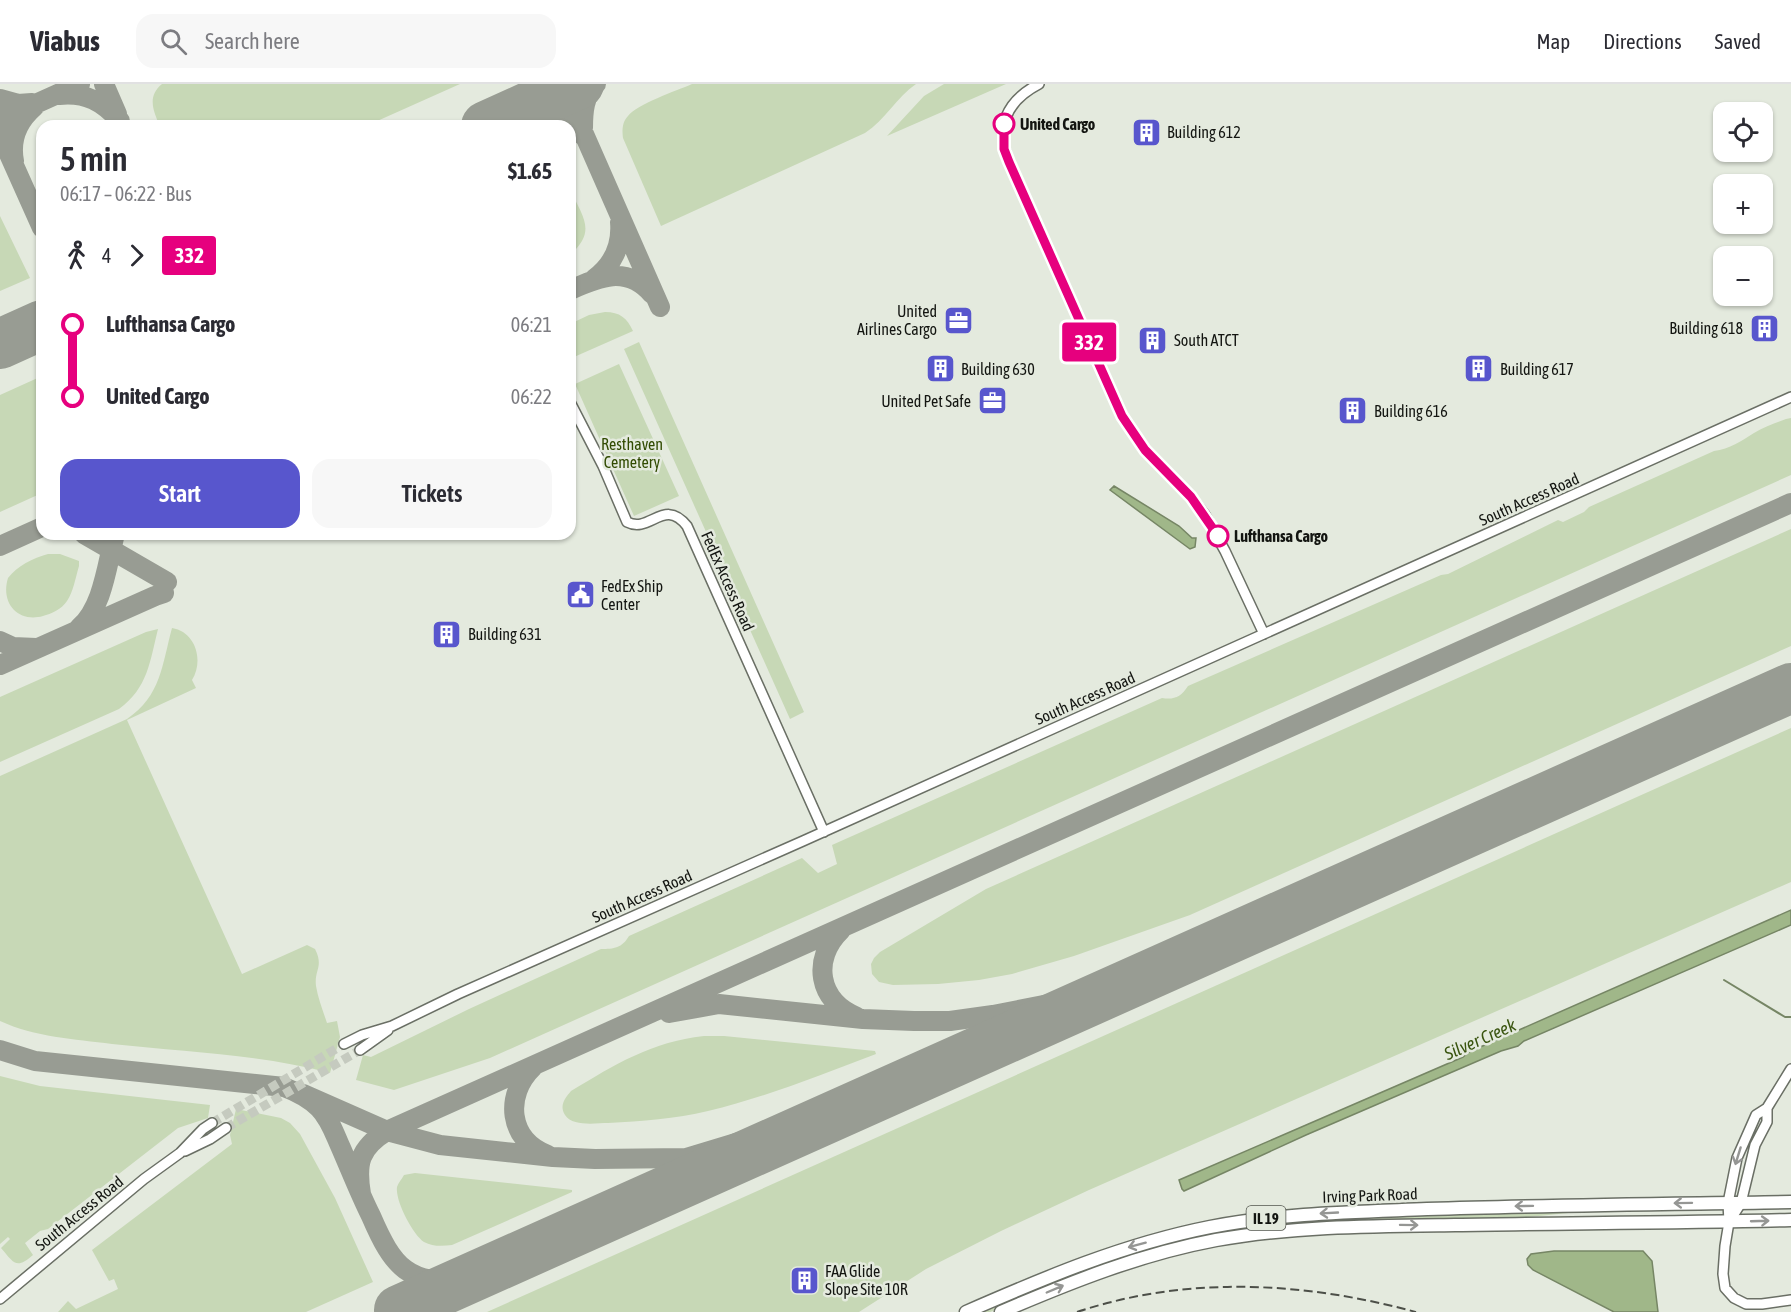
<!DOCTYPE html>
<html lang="en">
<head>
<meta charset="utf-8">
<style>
  :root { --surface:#fff; --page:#f7f7f7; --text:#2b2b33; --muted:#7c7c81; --line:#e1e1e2; --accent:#5856cd }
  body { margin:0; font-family:"Asap Condensed",sans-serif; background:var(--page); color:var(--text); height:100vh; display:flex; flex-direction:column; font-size:22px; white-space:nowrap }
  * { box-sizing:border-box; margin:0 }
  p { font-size:20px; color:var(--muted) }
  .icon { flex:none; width:33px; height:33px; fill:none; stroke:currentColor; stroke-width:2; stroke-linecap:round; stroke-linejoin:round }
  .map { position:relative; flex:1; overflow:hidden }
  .details { position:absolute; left:36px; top:36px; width:540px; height:420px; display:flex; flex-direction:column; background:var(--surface); border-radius:18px; box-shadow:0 2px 4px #0004 }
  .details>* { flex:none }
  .badge { padding:0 12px; border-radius:4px; font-size:21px; line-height:39px }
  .tools { position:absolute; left:1713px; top:18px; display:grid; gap:12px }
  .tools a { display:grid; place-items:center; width:60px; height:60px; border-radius:12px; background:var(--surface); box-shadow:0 2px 4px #0004; font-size:30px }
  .map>.badge { position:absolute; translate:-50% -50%; box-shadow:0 0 0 3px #fff }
  .legs { display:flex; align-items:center; gap:9px; height:66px; padding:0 24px; font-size:20px }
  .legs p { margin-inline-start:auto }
  .summary { display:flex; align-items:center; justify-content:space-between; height:102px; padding:0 24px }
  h1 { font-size:33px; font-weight:600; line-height:45px }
  .action { display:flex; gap:12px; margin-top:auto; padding:12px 24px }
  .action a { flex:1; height:69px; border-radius:18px; background:var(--accent); color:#fff; font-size:24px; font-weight:600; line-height:69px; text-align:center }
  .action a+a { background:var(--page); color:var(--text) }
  ul { padding:0 24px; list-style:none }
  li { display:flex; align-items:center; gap:21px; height:72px; font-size:22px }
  li i { display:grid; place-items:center; width:9px; height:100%; margin:0 8px; background:currentColor }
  li i::after { content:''; width:15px; height:15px; margin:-8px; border:4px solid; border-radius:50%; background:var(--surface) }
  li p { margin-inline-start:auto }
  li:first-child i { background:linear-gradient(#0000 50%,currentColor 0) }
  li:last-child i { background:linear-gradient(currentColor 50%,#0000 0) }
  header { display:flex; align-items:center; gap:36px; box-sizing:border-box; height:84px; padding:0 30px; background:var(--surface); border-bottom:2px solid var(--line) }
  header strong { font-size:28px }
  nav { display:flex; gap:33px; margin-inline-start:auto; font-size:21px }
  .search { width:420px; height:54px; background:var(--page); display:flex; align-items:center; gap:15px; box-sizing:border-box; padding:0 21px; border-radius:18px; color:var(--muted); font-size:22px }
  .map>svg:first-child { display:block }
  .green { fill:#c7d8b6 }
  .water { fill:#a0b789; stroke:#768665; stroke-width:1.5 }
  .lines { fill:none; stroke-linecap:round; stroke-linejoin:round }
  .stream { stroke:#768665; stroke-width:2 }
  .taxiway { stroke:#989c93; stroke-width:20 }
  .runway { stroke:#989c93; stroke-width:50 }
  .minor-tunnel { stroke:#c5cabf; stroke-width:9; stroke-dasharray:9 4.5; stroke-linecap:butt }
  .minor-casing { stroke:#6a6f65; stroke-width:12 }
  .major-casing { stroke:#6a6f65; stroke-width:15 }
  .minor { stroke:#fff; stroke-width:9 }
  .major { stroke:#fff; stroke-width:12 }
  .rail { stroke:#4c4f48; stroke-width:2; stroke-dasharray:9 4.5; stroke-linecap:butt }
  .oneway { stroke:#959694 }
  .line-1-casing { stroke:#fff; stroke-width:14 }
  .line-1 { stroke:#e6007e; stroke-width:9 }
  .stop-1-dot { fill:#fff; stroke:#e6007e; stroke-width:3 }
  .labels { text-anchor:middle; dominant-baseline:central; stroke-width:5; stroke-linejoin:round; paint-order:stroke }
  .shield { fill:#e4eade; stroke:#52554e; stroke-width:1.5 }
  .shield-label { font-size:15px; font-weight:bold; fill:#131511 }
  .stop-label { font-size:16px; font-weight:bold; fill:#131511; stroke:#e4eade; text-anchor:start }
  .poi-label { font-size:16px; fill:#131511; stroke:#e4eade; text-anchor:start }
  .park-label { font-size:16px; fill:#314b02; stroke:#e4eade }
  .street-label { font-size:16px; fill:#131511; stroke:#e4eade }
  .water-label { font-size:18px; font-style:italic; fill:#39540f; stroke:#e4eade }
</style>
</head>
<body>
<header>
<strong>Viabus</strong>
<div class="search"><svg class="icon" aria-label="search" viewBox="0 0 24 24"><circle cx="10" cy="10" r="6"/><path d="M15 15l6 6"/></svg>Search here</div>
<nav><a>Map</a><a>Directions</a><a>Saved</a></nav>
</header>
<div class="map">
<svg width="1791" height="1228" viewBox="0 0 1791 1228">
  <rect width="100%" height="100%" fill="#e4eade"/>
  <!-- green -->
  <path class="green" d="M162,0H460L366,42H160C153,27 147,12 162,0Z
    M692,0H916C897,13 885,36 865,49L661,142L623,54C622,47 622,38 628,32C637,20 676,7 692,0Z
    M944,0H1006L887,52L924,12Z
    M570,105C583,134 597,147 570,171Z
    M0,132L30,194L0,207Z
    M605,228C620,228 627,234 633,247L574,273L572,269L570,270V240L589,231Z
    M639,258L804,628L790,635L624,265Z
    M619,280L679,412L634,432L575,300Z
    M42,292V409L0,428V311Z
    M1791,334V391L490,974L394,1006L356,996L363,971L371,973L469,925L601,865C614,865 622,864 629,852L802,774L818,789L837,780L832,761L1162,614C1174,616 1181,613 1188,602L1441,491L1448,490L1558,436L1563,438L1584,428L1589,423L1714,367C1730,365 1741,357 1754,349C1764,343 1775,339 1786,335Z
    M1791,445V562L1190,831L1074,872L1012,890L979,896L938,900L893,901L879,898L872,890L871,880L874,874L880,868L986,805Z
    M48,470H60L79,477V482C76,492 73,509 67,517C62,525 51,530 43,532C19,539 0,520 8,494C17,482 33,474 48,470Z
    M172,544C196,548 204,577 192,596L196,604L127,636L242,890L307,861L315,865C324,883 314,886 316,902C318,914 323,927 327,939L337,937L340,953L330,989C259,970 185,968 112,960C74,955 35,953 0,937V692L127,635C161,612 162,581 172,544Z
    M158,545C150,577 148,604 119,625L0,678V613L146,548Z
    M1791,644V798L1089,1106L1001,1147L926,1185L859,1228H487Z
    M704,952H724L875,967L876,970C821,991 766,1013 708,1027C675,1035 642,1037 608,1039C596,1039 573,1043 565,1031C559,1022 565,1014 571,1007C616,980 651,958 704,952Z
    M0,992L40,1002L210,1021L208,1034L178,1044L48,1145L40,1147L25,1159L33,1171C16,1186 14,1179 1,1164L10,1155L8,1153L0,1160Z
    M236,1025L281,1034L290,1039L300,1050L335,1114L373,1198L306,1228H58L68,1217L76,1225L118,1205L114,1195L109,1197L92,1166L232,1060L230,1051Z
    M415,1089L572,1106V1108L452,1161C443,1162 433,1163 424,1158C413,1151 395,1117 397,1103C398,1099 402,1095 404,1091Z
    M1577,1126L1578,1128L1501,1136L1302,1140L1072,1193L990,1228H979L1098,1179L1164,1159L1228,1145L1319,1134Z"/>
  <!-- water -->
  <path class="water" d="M1114,402L1179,442L1192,454H1196L1195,463L1190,465L1110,406Z
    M1791,826V841L1524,957L1518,962L1501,967L1306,1051L1184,1107L1182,1105L1179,1096L1463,973L1469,968Z
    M1554,1167H1643L1652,1177L1658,1228H1614L1533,1186L1528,1181L1527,1175L1531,1170Z"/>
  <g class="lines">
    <!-- stream -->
    <path class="stream" d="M1724,896L1785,933H1791"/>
    <!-- taxiway -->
    <path class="taxiway" d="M104,0L117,30
      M562,0L660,223
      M59,11C86,8 103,18 120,37
      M0,15L18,20L32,19
      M518,28C546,27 563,28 582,51
      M518,28L538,0
      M0,36L80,0
      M583,44C583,28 584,12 596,0
      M0,50L42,144
      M14,77C10,56 18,37 34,23
      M594,195C613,181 622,161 620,138
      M570,206C599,193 627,181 652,210
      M84,450L167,498
      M0,462L42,443
      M79,544C103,524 107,480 115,450
      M0,557L13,563L36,564
      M0,581L155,512L164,509
      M841,846C811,875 818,917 857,933
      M669,929L719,920L863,935L914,937H950L993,931L1059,918L1218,861
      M0,966L35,977L284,1003C297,1008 309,1014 319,1024C330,1035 335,1051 341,1064C351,1087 360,1110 371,1132C393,1183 408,1202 467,1196
      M533,983C504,1011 508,1056 548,1071
      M303,1010L387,1047L440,1061L553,1073L595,1075L686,1074L809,1037L896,1004
      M361,1110C356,1080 359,1064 387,1047L1791,419"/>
    <!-- runway -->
    <path class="runway" d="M486,42L579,0
      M0,260L42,241
      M399,1226L1791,604"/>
    <!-- minor-tunnel -->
    <path class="minor-tunnel" d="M212,1039L344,960
      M226,1044L360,966"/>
    <defs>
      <path id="minor" d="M1039,0C1006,17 995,43 1009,78L1122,332L1145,366L1191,413L1205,431L1225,467L1264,550
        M570,318L603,382L627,438C650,450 664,413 687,442L824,748
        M344,960L362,951L392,942L458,910L803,757L1791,313
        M360,966L388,946
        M1791,985L1767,1024L1756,1031L1737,1074L1728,1119L1729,1138L1725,1162L1723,1190L1725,1204L1734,1214L1746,1220H1762L1791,1216
        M185,1067L210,1055L226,1044
        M1729,1138L1741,1119L1755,1061L1767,1038V1024
        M0,1215L144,1095L180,1069L203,1045L212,1039"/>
      <path id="major" d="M966,1228C1046,1193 1124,1160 1210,1143C1282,1129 1355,1128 1427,1125C1549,1121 1670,1120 1791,1118
        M1001,1228C1071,1198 1141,1170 1216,1156C1295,1142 1375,1142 1455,1141C1567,1139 1679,1139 1791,1136"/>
    </defs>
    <!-- minor casing -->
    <use href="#minor" class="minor-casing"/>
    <!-- major casing -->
    <use href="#major" class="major-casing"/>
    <!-- minor -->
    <use href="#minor" class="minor"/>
    <!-- major -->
    <use href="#major" class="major"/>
    <!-- rail -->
    <path class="rail" d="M1077,1228C1188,1191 1305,1198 1416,1228"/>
  </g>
  <!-- one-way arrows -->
  <defs><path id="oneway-shaft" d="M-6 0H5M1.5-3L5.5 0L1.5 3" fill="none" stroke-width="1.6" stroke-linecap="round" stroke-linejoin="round" transform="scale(1.5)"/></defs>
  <g class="oneway">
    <use href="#oneway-shaft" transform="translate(1738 1072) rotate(107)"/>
    <use href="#oneway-shaft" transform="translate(1683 1119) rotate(179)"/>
    <use href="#oneway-shaft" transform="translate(1524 1122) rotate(179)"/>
    <use href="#oneway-shaft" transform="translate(1329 1129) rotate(177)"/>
    <use href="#oneway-shaft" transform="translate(1760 1137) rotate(-2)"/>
    <use href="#oneway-shaft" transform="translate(1409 1141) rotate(1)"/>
    <use href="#oneway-shaft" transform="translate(1137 1161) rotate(165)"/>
    <use href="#oneway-shaft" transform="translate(1055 1205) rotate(-23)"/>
  </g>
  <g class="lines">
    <defs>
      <path id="line-1" d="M1004,40V65L1009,78L1122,332L1145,366L1191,413L1218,452"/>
    </defs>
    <!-- line-1 casing -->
    <use href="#line-1" class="line-1-casing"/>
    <!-- line-1 -->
    <use href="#line-1" class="line-1"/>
  </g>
  <!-- icons -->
  <defs>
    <symbol id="building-square" viewBox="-11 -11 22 22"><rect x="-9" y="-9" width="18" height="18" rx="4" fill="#5856cd" stroke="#e4eade"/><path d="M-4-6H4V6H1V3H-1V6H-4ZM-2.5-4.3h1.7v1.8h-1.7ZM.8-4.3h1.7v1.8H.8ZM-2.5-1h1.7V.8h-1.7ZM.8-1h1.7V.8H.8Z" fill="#fff"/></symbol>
    <symbol id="office-square" viewBox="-11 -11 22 22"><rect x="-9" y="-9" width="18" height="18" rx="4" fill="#5856cd" stroke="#e4eade"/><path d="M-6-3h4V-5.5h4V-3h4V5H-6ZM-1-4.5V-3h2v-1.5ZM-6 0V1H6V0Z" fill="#fff"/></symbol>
    <symbol id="civic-square" viewBox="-11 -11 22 22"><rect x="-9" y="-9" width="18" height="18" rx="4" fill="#5856cd" stroke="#e4eade"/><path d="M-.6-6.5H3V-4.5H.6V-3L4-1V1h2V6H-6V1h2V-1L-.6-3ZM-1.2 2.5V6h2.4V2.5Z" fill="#fff"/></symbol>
  </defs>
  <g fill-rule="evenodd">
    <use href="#building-square" x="1130" y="32" width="33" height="33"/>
    <use href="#office-square" x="942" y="220" width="33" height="33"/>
    <use href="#building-square" x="1748" y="228" width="33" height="33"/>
    <use href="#building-square" x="1136" y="240" width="33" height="33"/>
    <use href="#building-square" x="924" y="268" width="33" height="33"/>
    <use href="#building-square" x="1462" y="268" width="33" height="33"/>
    <use href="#office-square" x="976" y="300" width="33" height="33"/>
    <use href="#building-square" x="1336" y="310" width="33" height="33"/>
    <use href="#civic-square" x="564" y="494" width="33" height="33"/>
    <use href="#building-square" x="430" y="534" width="33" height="33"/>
    <use href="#building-square" x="788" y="1180" width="33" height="33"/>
  </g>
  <!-- markers -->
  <g class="stop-1-dot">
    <circle cx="1004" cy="40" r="10"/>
    <circle cx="1218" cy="452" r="10"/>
  </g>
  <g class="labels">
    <!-- shield labels -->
    <rect class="shield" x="1246.5" y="1122" width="39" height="24" rx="4.5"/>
    <g class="shield-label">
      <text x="1266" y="1134">IL 19</text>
    </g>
    <!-- stop labels -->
    <g class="stop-label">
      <text x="1020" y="40">United Cargo</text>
      <text x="1234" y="452">Lufthansa Cargo</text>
    </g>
    <!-- poi labels -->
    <g class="poi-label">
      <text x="1167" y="48">Building 612</text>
      <text x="937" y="227" text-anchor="end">United<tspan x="937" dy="18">Airlines Cargo</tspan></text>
      <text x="1743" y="244" text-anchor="end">Building 618</text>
      <text x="1174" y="256">South ATCT</text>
      <text x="961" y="285">Building 630</text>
      <text x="1500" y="285">Building 617</text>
      <text x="971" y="317" text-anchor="end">United Pet Safe</text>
      <text x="1374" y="327">Building 616</text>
      <text x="601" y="502">FedEx Ship<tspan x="601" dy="18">Center</tspan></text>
      <text x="468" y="550">Building 631</text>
      <text x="825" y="1187">FAA Glide<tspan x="825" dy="18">Slope Site 10R</tspan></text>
    </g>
    <!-- park labels -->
    <g class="park-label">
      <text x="632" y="360">Resthaven<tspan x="632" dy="18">Cemetery</tspan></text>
    </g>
    <!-- street labels -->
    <g class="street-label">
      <text transform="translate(1529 415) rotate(-24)">South Access Road</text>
      <text transform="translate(728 497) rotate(66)">FedEx Access Road</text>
      <text transform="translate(1085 614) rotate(-24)">South Access Road</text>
      <text transform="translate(642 812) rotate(-24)">South Access Road</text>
      <text transform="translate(1370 1111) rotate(-2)">Irving Park Road</text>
      <text transform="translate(79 1129) rotate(-39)">South Access Road</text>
    </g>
    <!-- water labels -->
    <g class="water-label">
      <text transform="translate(1480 955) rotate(-24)">Silver Creek</text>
    </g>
  </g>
</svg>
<div class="tools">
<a><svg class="icon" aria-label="locate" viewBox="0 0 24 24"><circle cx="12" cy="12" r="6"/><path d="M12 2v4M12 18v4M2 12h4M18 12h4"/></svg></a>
<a>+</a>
<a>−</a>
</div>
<b class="badge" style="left:1089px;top:258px;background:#e6007e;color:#fff">332</b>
<section class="details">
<div class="summary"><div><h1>5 min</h1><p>06:17 – 06:22 · Bus</p></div><b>$1.65</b></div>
<div class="legs"><svg class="icon" aria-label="walk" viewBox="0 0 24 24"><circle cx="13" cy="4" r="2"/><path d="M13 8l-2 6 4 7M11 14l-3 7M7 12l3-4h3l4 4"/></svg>4<svg class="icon" aria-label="forward" viewBox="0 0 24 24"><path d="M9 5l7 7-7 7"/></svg><b class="badge" style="background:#e6007e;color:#fff">332</b></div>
<ul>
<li><i style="color:#e6007e"></i><b>Lufthansa Cargo</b><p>06:21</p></li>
<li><i style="color:#e6007e"></i><b>United Cargo</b><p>06:22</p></li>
</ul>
<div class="action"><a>Start</a><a>Tickets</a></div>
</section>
</div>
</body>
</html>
